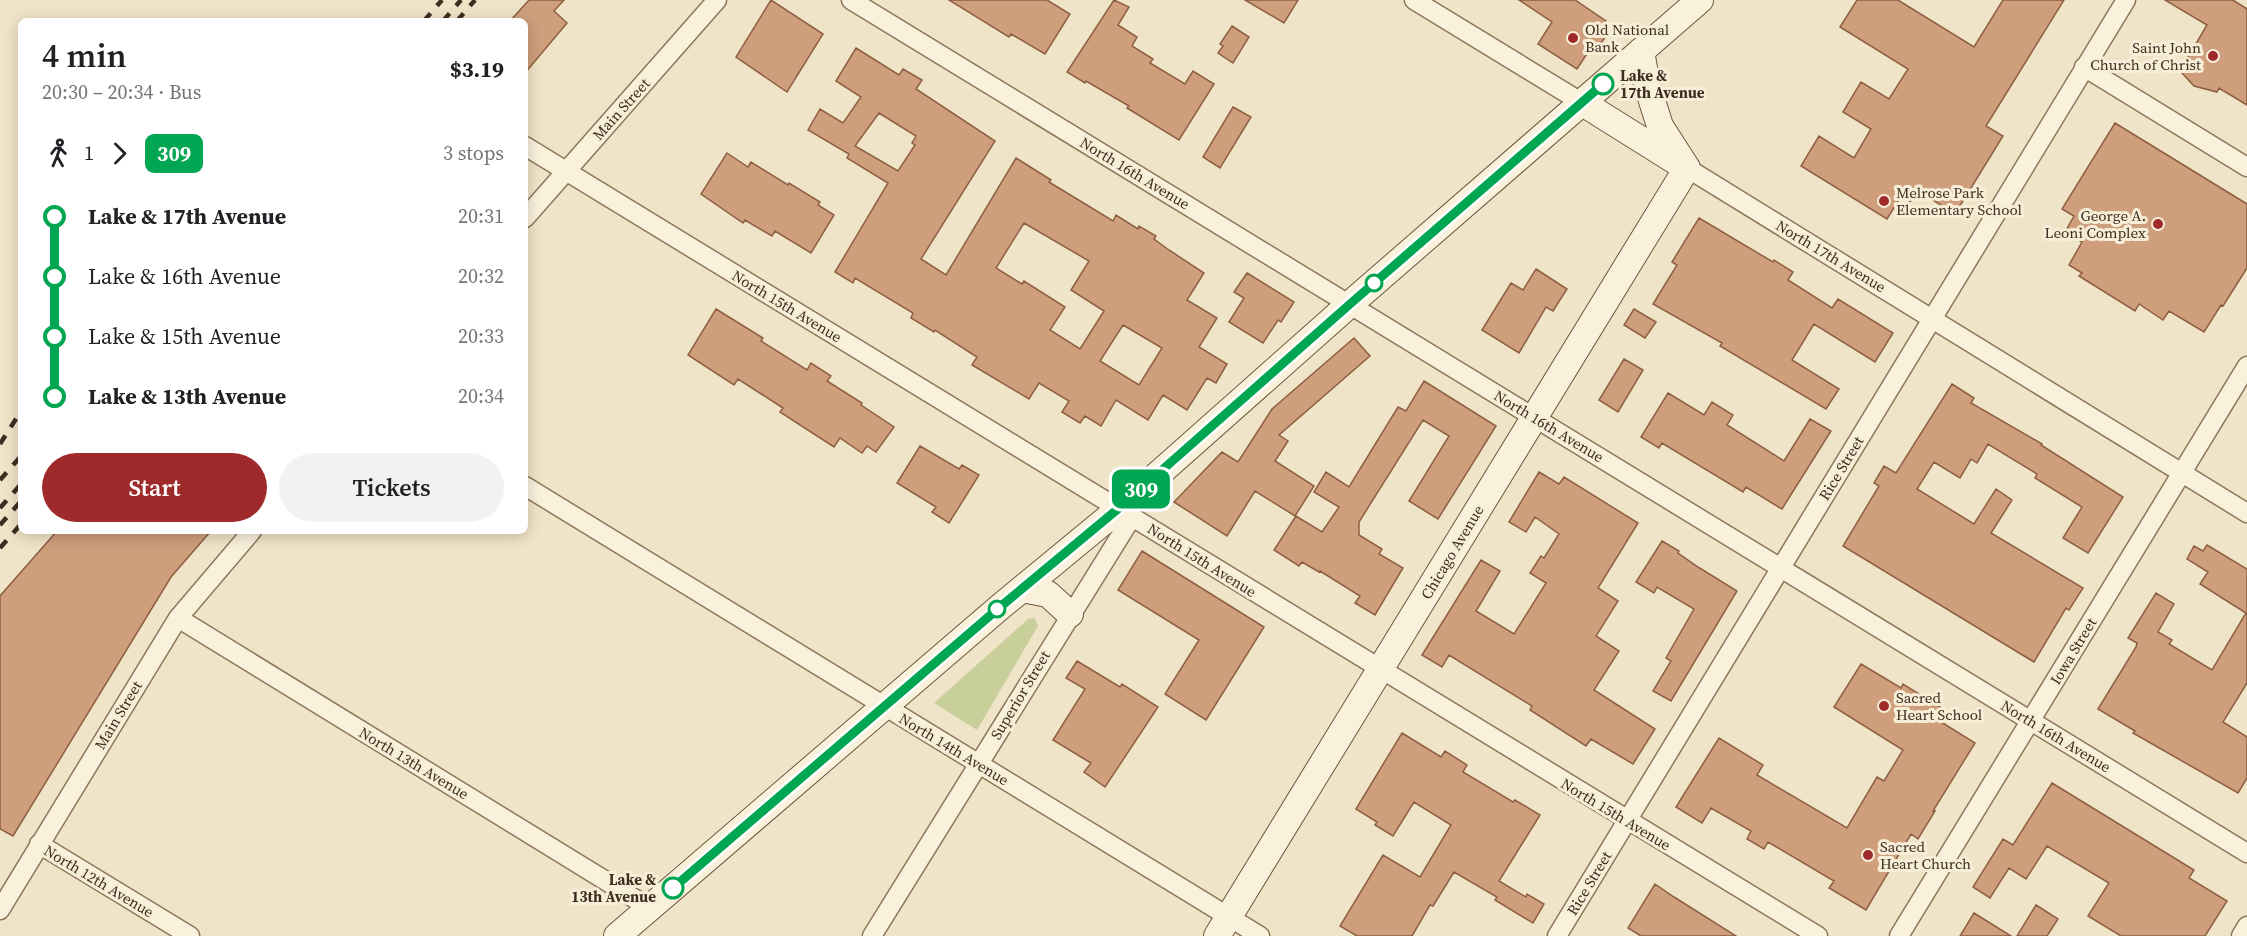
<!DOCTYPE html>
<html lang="en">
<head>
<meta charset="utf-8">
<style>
  :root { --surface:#fff; --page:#f2f2f2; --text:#202124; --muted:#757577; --accent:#9e2a2b }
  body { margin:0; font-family:"Source Serif 4",serif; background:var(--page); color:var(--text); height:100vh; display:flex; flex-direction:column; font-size:22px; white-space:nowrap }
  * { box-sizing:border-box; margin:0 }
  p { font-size:20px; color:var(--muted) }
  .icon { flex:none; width:33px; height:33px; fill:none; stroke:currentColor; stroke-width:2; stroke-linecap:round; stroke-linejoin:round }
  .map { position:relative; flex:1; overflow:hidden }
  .details { position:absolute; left:18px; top:18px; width:510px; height:516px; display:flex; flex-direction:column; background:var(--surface); border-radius:9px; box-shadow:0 3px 15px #0003 }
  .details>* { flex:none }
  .badge { padding:0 12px; border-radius:9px; font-size:21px; line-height:39px }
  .map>.badge { position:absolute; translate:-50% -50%; box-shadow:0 0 0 3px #fff }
  .legs { display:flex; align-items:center; gap:9px; height:66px; padding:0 24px; font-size:20px }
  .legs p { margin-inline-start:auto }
  .headline { display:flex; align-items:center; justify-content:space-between; height:102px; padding:0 24px }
  h1 { font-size:33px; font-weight:600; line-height:45px }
  .cta { display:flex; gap:12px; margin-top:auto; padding:12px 24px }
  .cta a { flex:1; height:69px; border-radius:36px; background:var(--accent); color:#fff; font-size:24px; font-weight:600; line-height:69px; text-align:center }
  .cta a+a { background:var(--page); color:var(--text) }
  ul { padding:0 24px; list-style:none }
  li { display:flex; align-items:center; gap:21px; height:60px; font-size:22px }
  li i { display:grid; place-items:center; width:9px; height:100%; margin:0 8px; background:currentColor }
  li i::after { content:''; width:15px; height:15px; margin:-8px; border:4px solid; border-radius:50%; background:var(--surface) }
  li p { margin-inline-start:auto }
  li:first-child i { background:linear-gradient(#0000 50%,currentColor 0) }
  li:last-child i { background:linear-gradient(currentColor 50%,#0000 0) }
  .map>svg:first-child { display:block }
  .green { fill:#c9cf9b }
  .building { fill:#cf9f7d; stroke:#8d5f41; stroke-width:1.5; fill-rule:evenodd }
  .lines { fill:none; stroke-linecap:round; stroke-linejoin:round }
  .minor-casing { stroke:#8d765c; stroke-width:21 }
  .secondary-casing { stroke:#6f573f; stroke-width:28 }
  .minor { stroke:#faf1dc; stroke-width:18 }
  .secondary { stroke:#faf1dc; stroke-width:26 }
  .rail { stroke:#3d2e20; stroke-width:4.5; stroke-dasharray:10 10; stroke-linecap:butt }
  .line-1-casing { stroke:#fff; stroke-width:14 }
  .line-1 { stroke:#00a651; stroke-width:9 }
  .poi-dot { fill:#9e2a2b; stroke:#f7eed8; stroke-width:2 }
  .stop-1-dot { fill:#fff; stroke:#00a651; stroke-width:3 }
  .labels { text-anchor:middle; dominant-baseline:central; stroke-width:6; stroke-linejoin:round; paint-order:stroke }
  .poi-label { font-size:15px; fill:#3d2e20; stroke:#f7eed8; text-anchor:start }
  .stop-label { font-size:15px; font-weight:bold; fill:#3d2e20; stroke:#f7eed8; text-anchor:start }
  .street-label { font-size:15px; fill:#3d2e20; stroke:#f7eed8 }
</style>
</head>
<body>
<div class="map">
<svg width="2247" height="936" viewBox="0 0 2247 936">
  <rect width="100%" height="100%" fill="#f0e4c8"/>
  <!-- green -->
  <path class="green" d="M1035,618L1038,626L977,730L934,703L1028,619Z"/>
  <!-- building -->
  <path class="building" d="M529,0H564L554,11L567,23L525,73V21H510Z
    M771,0L823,34L787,92L736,57Z
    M949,0H1047L1070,14L1045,54L1011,34L1009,37Z
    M1114,0L1129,7L1118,25L1137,37L1132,46L1153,59L1150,63L1185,84L1193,71L1214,84L1179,140L1127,108L1129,106L1086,81L1085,83L1067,72Z
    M1245,0H1298L1284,23Z
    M1519,0H1575L1606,21L1600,29L1608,33L1597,49L1592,46L1577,69L1538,44L1552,22Z
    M1857,0H1898L1974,47L2003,0H2064L1986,126L2003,136L1955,214L1917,190L1910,202L1901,196L1887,219L1801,166L1819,136L1854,158L1871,129L1843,112L1861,82L1889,99L1908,69L1840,27Z
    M2165,0H2233L2247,9V105L2219,88L2217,92L2194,86L2180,71L2207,25Z
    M1232,26L1249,37L1233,63L1218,53L1223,46L1220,44Z
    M856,48L899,75L903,69L922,80L916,89L995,141L921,259L946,275L1016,158L1051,180L1049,182L1113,221L1116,215L1138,229L1139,226L1156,236L1154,239L1169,250L1204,273L1187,300L1217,318L1199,347L1227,364L1216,383L1207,378L1187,410L1163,395L1148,420L1116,400L1101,426L1085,416L1080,423L1062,412L1069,401L1039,383L1029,399L972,365L977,357L935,330L934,332L911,318L913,313L855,278L853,283L835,272L888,183L847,158L849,154L808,130L820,109L843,123L861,97L836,81ZM879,113L916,136L912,143L915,145L898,171L855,146ZM1024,223L1089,261L1071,290L1104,311L1080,349L1050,330L1065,307L1024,281L1022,284L996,268ZM1123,325L1162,348L1139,385L1100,361Z
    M1233,107L1251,117L1220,168L1203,157Z
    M2115,123L2247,204V268L2223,306L2221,305L2204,332L2169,311L2163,320L2139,304L2135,311L2079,276L2082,273L2069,265L2082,242L2065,232L2074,216L2062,209Z
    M727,153L748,167L751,162L788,185L789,183L820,202L818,205L834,215L811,253L775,231L772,236L745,220L743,223L701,194Z
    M1699,218L1773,262L1774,260L1793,272L1788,280L1832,308L1838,299L1893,333L1875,362L1814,324L1792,360L1839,389L1826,409L1720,346L1722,343L1653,304L1677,265L1672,262Z
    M1536,269L1567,289L1553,311L1546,307L1519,353L1482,330L1511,283L1523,290Z
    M1247,273L1294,302L1281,322L1278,320L1263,343L1229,322L1244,298L1234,292Z
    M716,309L763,338L761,341L807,370L811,363L831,376L827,381L862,403L861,405L894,427L876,452L867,446L862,453L840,438L834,447L780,412L783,408L738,379L734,385L688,355Z
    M1634,309L1656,322L1645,338L1624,325Z
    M1354,338L1370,356L1279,435L1288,441L1275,461L1314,486L1295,516L1255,491L1227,536L1174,502L1222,452L1238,462L1272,409Z
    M1624,359L1643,370L1618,412L1599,400Z
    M1424,381L1496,426L1438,519L1409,501L1449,436L1423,420L1359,522V535L1382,549L1379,554L1403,568L1375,615L1355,603L1360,596L1320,571L1319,572L1302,562L1299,566L1274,550L1296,516L1322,532L1339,507L1314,492L1326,472L1349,487L1398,407L1406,411Z
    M1952,384L1974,398L1971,403L2042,444L2041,445L2123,497L2088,553L2063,538L2082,507L2035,478L2037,474L1988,444L1977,463L1971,459L1960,478L1934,462L1917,489L1974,524L1996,489L2012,500L1991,533L2083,588L2069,610L2066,608L2034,662L1843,546L1879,486L1874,483L1884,466L1896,473Z
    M1668,393L1704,415L1712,402L1733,415L1727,425L1784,461L1810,419L1831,431L1782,509L1746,487L1743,492L1662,443L1659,448L1641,437Z
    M920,446L959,469L962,465L979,475L949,523L932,512L936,507L897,483Z
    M1539,472L1559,484L1564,477L1638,523L1598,588L1618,601L1596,636L1619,651L1594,690L1655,729L1633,764L1591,739L1586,746L1530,710L1532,706L1449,655L1442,667L1422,655L1481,560L1500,571L1476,611L1514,634L1546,583L1530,573L1541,556L1544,558L1559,534L1535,517L1526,532L1509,522Z
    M57,531H211L171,577L13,836L0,829V596Z
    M1662,541L1679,551L1678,553L1698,567L1737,591L1671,701L1653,691L1671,661L1666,658L1694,609L1657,587L1654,593L1636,582Z
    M2207,545L2247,569V683L2223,722L2247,737V778L2238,793L2133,733L2135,731L2098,709L2136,647L2137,643L2128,638L2156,593L2174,604L2158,632L2172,640L2169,644L2212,670L2246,613L2200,584L2208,572L2187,559L2194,546L2203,551Z
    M1142,551L1264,627L1206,720L1165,694L1199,640L1118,590Z
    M1077,661L1120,687L1122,684L1158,707L1105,787L1084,772L1091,763L1053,740L1085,689L1066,678Z
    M1861,664L1901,688L1903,684L1940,707L1933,717L1975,743L1933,811H1935L1918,839L1911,834L1866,910L1829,888L1834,881L1768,842L1764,849L1747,839L1751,831L1711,808L1702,823L1676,807L1719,738L1763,765L1757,775L1847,828L1877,777L1884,781L1903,750L1834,707Z
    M1402,733L1441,757L1445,751L1467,765L1463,772L1513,802L1515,800L1540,815L1499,881L1526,897L1527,894L1544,904L1533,923L1495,900L1497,897L1454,872L1433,906L1430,905L1412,936H1357L1340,926L1383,855L1420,877L1451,825L1414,802L1393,836L1375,825L1377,822L1356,809Z
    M2052,783L2194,870L2189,878L2227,901L2205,936H2121L2088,916L2109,883L2047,846L2026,879L2009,868L1990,898L1973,887L2003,839L2013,845Z
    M1655,884L1674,897L1736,936H1641L1628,928Z
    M2036,905L2058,919L2047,936H2017Z
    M1974,913L2011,936H1960Z"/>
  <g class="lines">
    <defs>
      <path id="minor" d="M851,0L2247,853
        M1414,0L1581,102
        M2084,67L2247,167
        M525,146L1818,936
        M1687,168L2247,513
        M525,218L717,0
        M525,486L1260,936
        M178,618L650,908
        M39,844L190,936
        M0,910L178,618L252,531
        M872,936L1132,517
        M1557,936L2126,0
        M1899,936L2247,366
        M2241,936L2247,926"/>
      <path id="secondary" d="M1641,51L1647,85L1660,126L1687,168
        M1581,102L1680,164
        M1022,589L1048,594L1070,614
        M617,936L1000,607L1119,509L1350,304L1700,0
        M1217,936L1687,168"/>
    </defs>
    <!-- minor casing -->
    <use href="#minor" class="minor-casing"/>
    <!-- secondary casing -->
    <use href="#secondary" class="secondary-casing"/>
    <!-- minor -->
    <use href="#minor" class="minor"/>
    <!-- secondary -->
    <use href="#secondary" class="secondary"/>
    <!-- rail -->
    <path class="rail" d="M424,21L442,0
      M443,21L461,0
      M457,21L475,0
      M0,444L21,411
      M0,480L21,456
      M0,508L21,484
      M0,525L21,501
      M0,548L21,524"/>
  </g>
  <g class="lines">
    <defs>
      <path id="line-1" d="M673,888L1000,607L1119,508L1350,304L1603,84"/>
    </defs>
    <!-- line-1 casing -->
    <use href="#line-1" class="line-1-casing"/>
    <!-- line-1 -->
    <use href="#line-1" class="line-1"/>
  </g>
  <!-- markers -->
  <g class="poi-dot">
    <circle cx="1573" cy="38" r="6"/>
    <circle cx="2213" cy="56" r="6"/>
    <circle cx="1884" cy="201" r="6"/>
    <circle cx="2158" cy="224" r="6"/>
    <circle cx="1884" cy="706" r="6"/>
    <circle cx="1868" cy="855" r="6"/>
  </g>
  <g class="stop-1-dot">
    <circle cx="1603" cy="84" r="10"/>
    <circle cx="1374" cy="283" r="8"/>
    <circle cx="997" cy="609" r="8"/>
    <circle cx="673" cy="888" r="10"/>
  </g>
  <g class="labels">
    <!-- poi labels -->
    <g class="poi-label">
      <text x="1585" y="29">Old National<tspan x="1585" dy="17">Bank</tspan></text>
      <text x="2201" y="47" text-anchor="end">Saint John<tspan x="2201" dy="17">Church of Christ</tspan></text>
      <text x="1896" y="192">Melrose Park<tspan x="1896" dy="17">Elementary School</tspan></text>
      <text x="2146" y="215" text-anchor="end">George A.<tspan x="2146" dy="17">Leoni Complex</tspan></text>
      <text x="1896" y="697">Sacred<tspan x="1896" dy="17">Heart School</tspan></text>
      <text x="1880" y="846">Sacred<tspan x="1880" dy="17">Heart Church</tspan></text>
    </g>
    <!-- stop labels -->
    <g class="stop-label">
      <text x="1620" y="75">Lake &amp;<tspan x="1620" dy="17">17th Avenue</tspan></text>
      <text x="656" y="879" text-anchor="end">Lake &amp;<tspan x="656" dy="17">13th Avenue</tspan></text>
    </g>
    <!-- street labels -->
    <g class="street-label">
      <text transform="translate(621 109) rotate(-48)">Main Street</text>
      <text transform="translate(1135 173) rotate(31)">North 16th Avenue</text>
      <text transform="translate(1831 256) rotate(31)">North 17th Avenue</text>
      <text transform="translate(787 306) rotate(31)">North 15th Avenue</text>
      <text transform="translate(1549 426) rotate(31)">North 16th Avenue</text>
      <text transform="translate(1841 468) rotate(-59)">Rice Street</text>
      <text transform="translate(1452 552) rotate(-59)">Chicago Avenue</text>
      <text transform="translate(1202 560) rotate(32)">North 15th Avenue</text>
      <text transform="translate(2073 651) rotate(-59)">Iowa Street</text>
      <text transform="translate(1020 695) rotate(-59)">Superior Street</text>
      <text transform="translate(118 715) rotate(-59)">Main Street</text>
      <text transform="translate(2056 736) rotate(31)">North 16th Avenue</text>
      <text transform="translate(954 749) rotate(31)">North 14th Avenue</text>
      <text transform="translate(414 763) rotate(31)">North 13th Avenue</text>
      <text transform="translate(1616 814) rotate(31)">North 15th Avenue</text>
      <text transform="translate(99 881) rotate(31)">North 12th Avenue</text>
      <text transform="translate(1589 883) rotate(-59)">Rice Street</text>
    </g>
  </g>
</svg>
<b class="badge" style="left:1141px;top:489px;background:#00a651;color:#fff">309</b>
<section class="details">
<div class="headline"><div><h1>4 min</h1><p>20:30 – 20:34 · Bus</p></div><b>$3.19</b></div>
<div class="legs"><svg class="icon" aria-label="walk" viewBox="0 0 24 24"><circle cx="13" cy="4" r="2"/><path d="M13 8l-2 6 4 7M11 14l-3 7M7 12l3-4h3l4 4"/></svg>1<svg class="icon" aria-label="forward" viewBox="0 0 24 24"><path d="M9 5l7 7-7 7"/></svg><b class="badge" style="background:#00a651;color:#fff">309</b><p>3 stops</p></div>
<ul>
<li><i style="color:#00a651"></i><b>Lake &amp; 17th Avenue</b><p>20:31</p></li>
<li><i style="color:#00a651"></i><span>Lake &amp; 16th Avenue</span><p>20:32</p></li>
<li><i style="color:#00a651"></i><span>Lake &amp; 15th Avenue</span><p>20:33</p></li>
<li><i style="color:#00a651"></i><b>Lake &amp; 13th Avenue</b><p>20:34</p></li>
</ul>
<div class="cta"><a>Start</a><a>Tickets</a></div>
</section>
</div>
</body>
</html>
